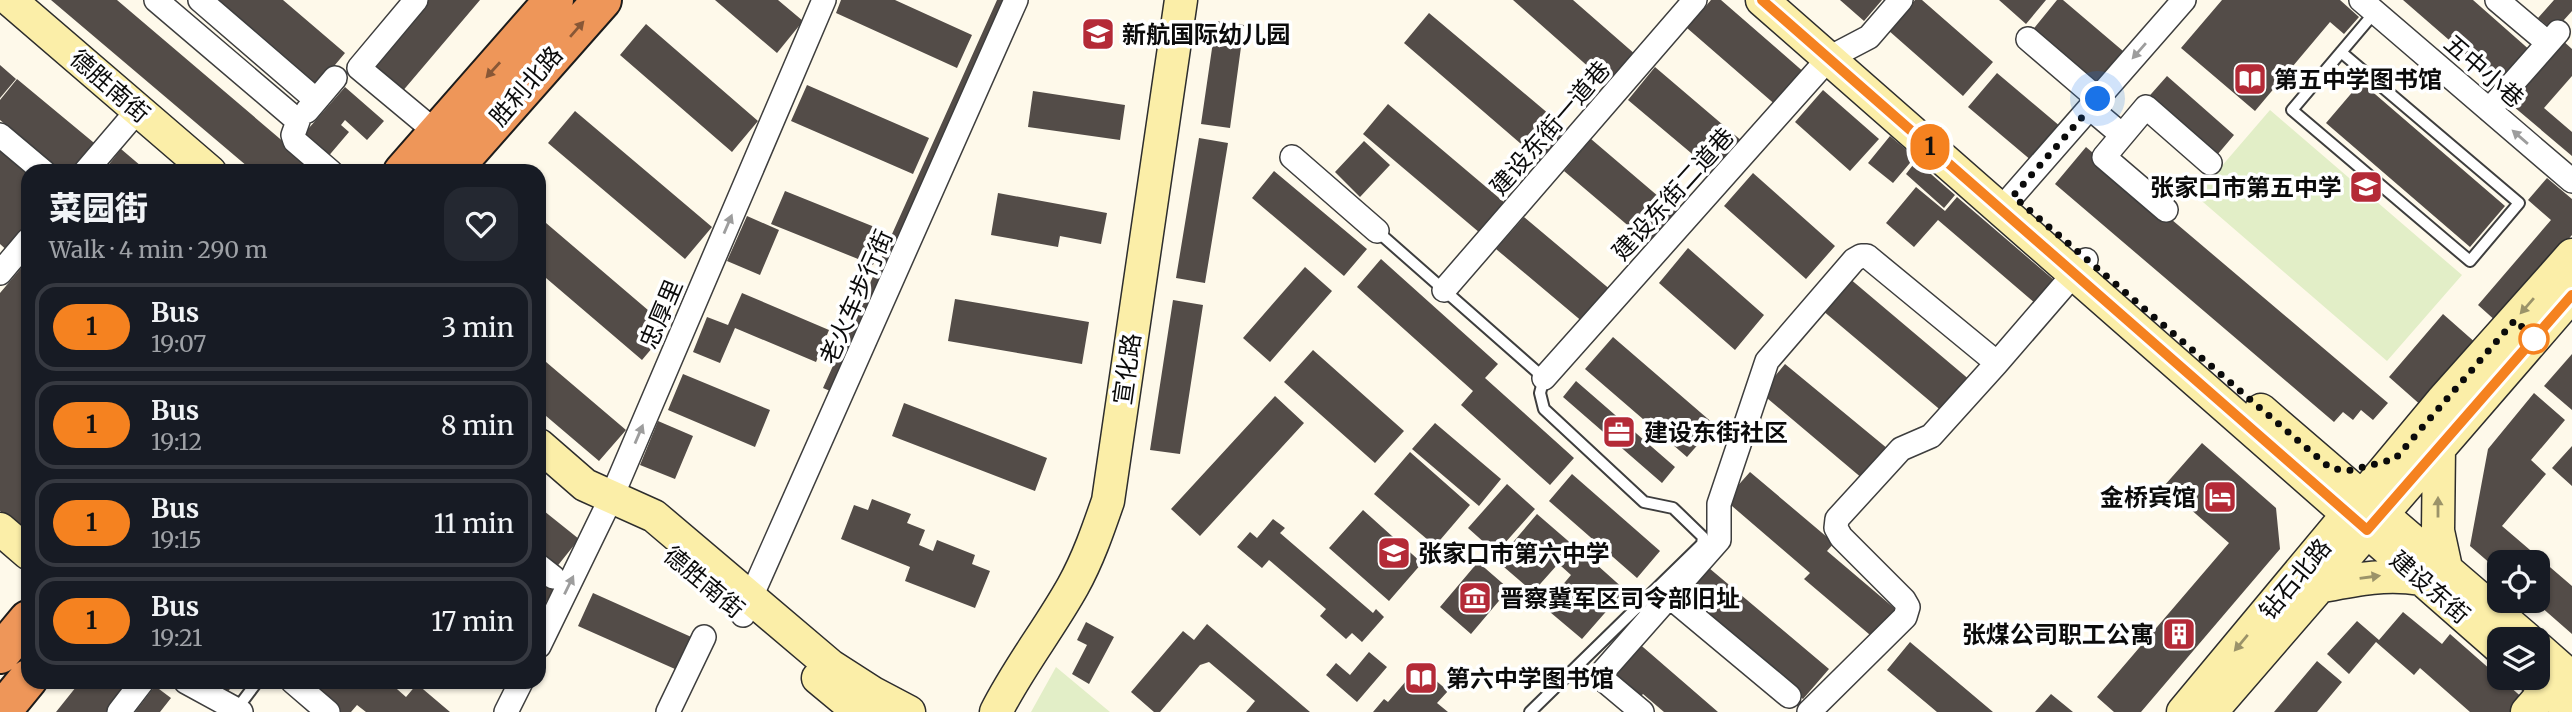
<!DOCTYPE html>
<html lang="en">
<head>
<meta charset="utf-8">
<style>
  :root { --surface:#171b24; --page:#242831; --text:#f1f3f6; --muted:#9ea1a6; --line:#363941 }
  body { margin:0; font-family:Merriweather,"Noto Sans SC",serif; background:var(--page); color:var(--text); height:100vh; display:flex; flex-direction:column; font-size:26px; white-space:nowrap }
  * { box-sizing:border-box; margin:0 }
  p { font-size:23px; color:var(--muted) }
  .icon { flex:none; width:38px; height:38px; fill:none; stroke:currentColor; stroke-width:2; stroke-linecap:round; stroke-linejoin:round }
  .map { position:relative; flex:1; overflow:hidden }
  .sheet { position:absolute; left:21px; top:164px; width:525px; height:525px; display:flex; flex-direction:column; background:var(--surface); border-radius:21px; box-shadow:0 2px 5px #0004 }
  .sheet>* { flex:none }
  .badge { padding:0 14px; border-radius:23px; font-size:24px; line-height:46px }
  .buttons { position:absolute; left:2487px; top:550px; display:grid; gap:14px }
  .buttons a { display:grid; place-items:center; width:63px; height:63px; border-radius:14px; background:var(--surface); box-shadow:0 2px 5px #0004; font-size:35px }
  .you { position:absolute; width:35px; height:35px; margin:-18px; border:5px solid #fff; border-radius:50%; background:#1a73e8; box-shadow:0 0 0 10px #1a73e833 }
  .map>.badge { position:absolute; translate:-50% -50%; box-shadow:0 0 0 4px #fff }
  .round { display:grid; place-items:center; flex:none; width:74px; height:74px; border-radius:21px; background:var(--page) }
  .summary { display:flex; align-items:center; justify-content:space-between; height:119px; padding:0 28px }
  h1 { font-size:33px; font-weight:800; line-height:52px }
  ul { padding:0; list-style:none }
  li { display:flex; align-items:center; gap:21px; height:88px; margin:0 14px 10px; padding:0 14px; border:4px solid var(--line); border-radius:21px }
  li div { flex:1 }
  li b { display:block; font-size:26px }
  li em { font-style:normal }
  li .badge { min-width:77px; font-weight:700; text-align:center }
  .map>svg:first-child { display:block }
  .pitch { fill:#e2eec7 }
  .building { fill:#534c48 }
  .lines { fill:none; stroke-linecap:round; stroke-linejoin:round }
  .lane-casing { stroke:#3e3e3e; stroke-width:14 }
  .street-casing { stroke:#3e3e3e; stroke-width:26 }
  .secondary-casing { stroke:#2d2d2d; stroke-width:35 }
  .highway-casing { stroke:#1c1c1c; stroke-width:42 }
  .lane { stroke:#fff; stroke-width:10 }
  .street { stroke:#fff; stroke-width:23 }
  .secondary { stroke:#fbeea8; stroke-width:32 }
  .highway { stroke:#ee9659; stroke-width:38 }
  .oneway { fill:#885736 }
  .oneway2 { fill:#9d9d9d }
  .oneway3 { fill:#9b9369 }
  .line-casing { stroke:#fff; stroke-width:16 }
  .line { stroke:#f58220; stroke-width:10 }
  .walk { stroke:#0b0b0b; stroke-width:7; stroke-dasharray:0 12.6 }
  .stop-dot { fill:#fff; stroke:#f58220; stroke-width:3.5 }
  .labels { text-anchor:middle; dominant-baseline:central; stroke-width:7; stroke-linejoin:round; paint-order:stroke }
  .poi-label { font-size:24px; font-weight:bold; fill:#0b0b0b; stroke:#fff; text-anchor:start }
  .street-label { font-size:24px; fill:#0b0b0b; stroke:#fff }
</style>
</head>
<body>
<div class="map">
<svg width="2572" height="712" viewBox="0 0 2572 712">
  <rect width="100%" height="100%" fill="#fef9ea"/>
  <!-- pitch -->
  <path class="pitch" d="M2270,110L2462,275L2387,361L2196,196Z
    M1056,667L1110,712H1031Z"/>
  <!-- building -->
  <path class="building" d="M51,0H117L319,172H254Z
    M209,0H283L345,53L314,90Z
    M423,0H480L401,93L368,65Z
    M715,0H778L803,21L777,53Z
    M841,0H895L972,35L957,68L836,13Z
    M997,0H1010L835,393L823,388Z
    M1513,0H1573L1636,55L1609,85Z
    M1711,0H1721L1806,74L1778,107L1687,28Z
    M1840,0H1882L1864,21Z
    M1915,0H1922L1993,62L1963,96L1888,30Z
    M1999,0H2046L2026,24Z
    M2057,0H2063L2123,51L2094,85L2031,32Z
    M2222,0H2340L2359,17L2344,34L2330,22L2255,111L2181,48Z
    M2403,0H2473L2532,52L2502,86Z
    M2554,0H2572V11L2554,31L2538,18Z
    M1429,13L1569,131L1542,162L1404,43Z
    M1216,21L1244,25L1230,128L1201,124Z
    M646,24L758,121L732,152L620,55Z
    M2561,39L2572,49V76L2544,108L2572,132V156L2507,101Z
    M0,65L16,79L0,98Z
    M1655,67L1743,142L1716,174L1628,100Z
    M1997,73L2061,127L2032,161L1968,107Z
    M2167,76L2234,135L2212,161L2144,102Z
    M17,79L99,147L79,172H62L0,120V100Z
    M2361,82L2505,206L2470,247L2326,123Z
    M807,85L929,138L913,174L791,121Z
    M345,87L384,121L367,140L345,120L341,125L349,132L326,159L301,137Z
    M1823,90L1879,139L1850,171L1795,122Z
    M1033,91L1125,105L1120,140L1028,127Z
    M1388,104L1505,203L1480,233L1363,134Z
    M575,111L712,227L685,259L548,143Z
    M1890,136L1915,157L1893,183L1868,163Z
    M1199,138L1228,143L1205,283L1176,278Z
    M1591,139L1679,214L1652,246L1564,171Z
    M0,140L28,172V231L10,253L0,244Z
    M1364,141L1390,165L1360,197L1335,172Z
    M2086,147L2388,403L2373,420L2361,410L2353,420L2343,412L2334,422L2055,184Z
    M121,149L148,172H103Z
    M1916,161L1955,195L1944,208L1906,174Z
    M1274,171L1367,249L1344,276L1252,198Z
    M1753,173L1835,246L1806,279L1724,206Z
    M2547,178L2572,199V235L2497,322L2478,305L2551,220L2528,200Z
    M1916,187L1945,211L1957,197L2054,280L2035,303L1938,220L1914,247L1886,223Z
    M785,191L887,232L873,265L771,224Z
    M998,193L1107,213L1101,244L1060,236L1058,247L991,235Z
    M747,216L779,230L760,275L727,261Z
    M539,217L669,328L642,360L539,272Z
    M1524,217L1612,291L1584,323L1496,249Z
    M1688,248L1764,315L1735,350L1659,283Z
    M1381,259L1498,364L1485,378L1574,458L1550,485L1461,405L1473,391L1357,287Z
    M28,260V534L0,511V293Z
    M1305,267L1332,291L1270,362L1243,338Z
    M1849,278L1971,381L1944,413L1822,310Z
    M742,293L829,330L816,362L735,328L720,363L693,352L707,317L728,325Z
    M955,299L1089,322L1082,364L948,341Z
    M1173,300L1203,305L1180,454L1150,450Z
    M2443,314L2477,344L2423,407L2389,377Z
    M1613,337L1715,425L1687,457L1585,369Z
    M1313,350L1404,431L1375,463L1284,382Z
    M2572,354V410L2544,386Z
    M539,356L626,430L599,461L539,410Z
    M1785,364L1888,449L1863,479L1761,393Z
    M683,374L770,410L755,447L668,410Z
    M1576,381L1675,467L1662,483L1563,397Z
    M2534,393L2565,420L2531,460L2546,474L2502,526L2572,586V634L2533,600H2538V562H2499V571L2470,546L2488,449Z
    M1275,396L1304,423L1200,536L1171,509Z
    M904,403L1047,458L1035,491L892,436Z
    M658,421L693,436L675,479L640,465Z
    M1435,423L1501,479L1479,506L1412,449Z
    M2202,443L2276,508L2280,549L2141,712H2114L2097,697L2229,543L2164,486Z
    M2572,446V486L2552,468Z
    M1410,452L1470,505L1435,546L1374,494Z
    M1750,472L1834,543L1827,551L1900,613L1876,640L1804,579L1810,573L1725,500Z
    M1572,474L1660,551L1637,578L1549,501Z
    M1507,484L1535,509L1496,553L1468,528Z
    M872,499L911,514L907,523L925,530L919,545L933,551L937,540L975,555L972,564L990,571L975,608L905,581L910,567L841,539L854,505L868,510Z
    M539,507L579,539L555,569L539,556Z
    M1363,510L1422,563L1389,601L1329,548Z
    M1537,514L1574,546L1533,592L1497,561Z
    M1273,519L1285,528L1280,533L1373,613L1376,609L1384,617L1362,642L1352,633L1346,639L1320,616L1326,609L1269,560L1262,568L1237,547L1250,532L1257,538Z
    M1577,547L1625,590L1582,639L1544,607L1571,575L1561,566Z
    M1478,562L1509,589L1471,634L1440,607Z
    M1709,568L1829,669L1803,699L1683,599Z
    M539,579L555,591L539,610Z
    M593,593L698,640L684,673L578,626Z
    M2403,612L2442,644L2450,634L2525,700L2515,712H2470L2420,668L2414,675L2376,642L2349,674L2327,654L2357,621L2379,640Z
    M1086,622L1114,637L1089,684L1072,674L1087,645L1077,640Z
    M1207,624L1310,712H1246L1255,701L1209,662L1200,665L1160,712H1154L1131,692L1183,631L1194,640Z
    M1636,641L1718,712H1664L1643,694L1639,698L1609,672Z
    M1910,642L1993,712H1937L1887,670Z
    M1369,652L1387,667L1357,702L1326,675L1336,663L1350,675Z
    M2317,661L2342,682L2317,712H2274Z
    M1419,666L1448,691L1437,703L1448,712H1373L1384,699L1388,702Z
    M80,682H136L112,712H56Z
    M214,682H235L227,693Z
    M301,682H363L368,686L371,682H389L406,697L417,684L450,712H366L357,705L351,712H336Z
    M155,686L171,698L160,712H135Z
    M2051,694L2073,712H2035Z"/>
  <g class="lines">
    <defs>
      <path id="lane" d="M2341,52L2519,203L2470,261L2292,110L2375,12
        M1377,231L1544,378L1540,393L1544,409L1644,502L1673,508L1703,537L1702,544L1530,712
        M236,710L257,682"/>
      <path id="street" d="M156,0L298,121L293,135L295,141L331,172
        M200,0L316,100
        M416,0L359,68L437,133
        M2361,0L2572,181
        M2497,0L2548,43
        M2028,39L2098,99
        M2090,108L2122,135
        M2489,110L2558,32
        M307,111L335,78
        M0,135L44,172
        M1292,157L1377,231
        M85,172L138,110
        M2001,209L2184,0
        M2166,210L2104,157L2146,107L2210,163
        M0,273L28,240
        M1444,290L1695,0
        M1544,378L1829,58L1869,37L1901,0
        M539,566L553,577
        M1669,596L1789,696
        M743,615L1016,0
        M539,646L612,496L824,0
        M186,682L241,712
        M293,682L328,712
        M119,712L142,682
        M506,712L521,682
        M668,712L704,637
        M1642,712L1599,676L1719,540V504L1767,361L1854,260L1861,256H1867L1997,363L2086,260
        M1809,712L1905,617L1908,607L1904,600L1841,537L1836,528L1837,519L1901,449L1931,436L1997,363"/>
      <path id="secondary" d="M10,0L210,172
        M1762,0L2499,647
        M2261,410L2527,639
        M539,445L585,485L654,516L831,666L873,693L909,712
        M2439,446L2438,531L2446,568
        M0,529L28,553
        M2318,587C2354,580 2385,573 2421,579
        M2538,648L2572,678
        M2533,677L2572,711
        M818,678L859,712
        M996,712C1018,668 1049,629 1073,586C1088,559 1098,530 1108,501L1181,0
        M2183,712L2442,401L2572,255
        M2211,712L2572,295
        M2527,712L2547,689"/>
      <path id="highway" d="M403,172L554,0
        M450,172L602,0
        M0,654L28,620
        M1,712L28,679"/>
    </defs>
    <!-- lane casing -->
    <use href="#lane" class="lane-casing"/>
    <!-- street casing -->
    <use href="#street" class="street-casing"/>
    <!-- secondary casing -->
    <use href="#secondary" class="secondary-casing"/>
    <!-- highway casing -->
    <use href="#highway" class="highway-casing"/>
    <!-- lane -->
    <use href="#lane" class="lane"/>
    <!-- street -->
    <use href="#street" class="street"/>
    <!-- secondary -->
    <use href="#secondary" class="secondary"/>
    <!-- highway -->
    <use href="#highway" class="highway"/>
  </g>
  <!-- one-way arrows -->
  <defs><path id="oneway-solid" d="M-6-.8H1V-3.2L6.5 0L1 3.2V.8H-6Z" transform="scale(1.75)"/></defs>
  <g class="oneway">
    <use href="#oneway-solid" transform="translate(577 29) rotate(-49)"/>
    <use href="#oneway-solid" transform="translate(493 70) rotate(132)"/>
  </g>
  <g class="oneway2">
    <use href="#oneway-solid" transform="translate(2139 51) rotate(131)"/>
    <use href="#oneway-solid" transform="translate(2520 137) rotate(-139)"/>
    <use href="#oneway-solid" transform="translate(728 224) rotate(-67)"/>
    <use href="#oneway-solid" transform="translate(639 434) rotate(-67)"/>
    <use href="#oneway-solid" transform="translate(569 585) rotate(-64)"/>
  </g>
  <g class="oneway3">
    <use href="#oneway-solid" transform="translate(2527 306) rotate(131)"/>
    <use href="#oneway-solid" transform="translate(2438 507) rotate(-90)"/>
    <use href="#oneway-solid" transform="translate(2370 577) rotate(-8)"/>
    <use href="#oneway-solid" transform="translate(2241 643) rotate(130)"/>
  </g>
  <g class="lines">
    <defs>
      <path id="line" d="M1762,0L2367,530L2572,295"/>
    </defs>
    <!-- line casing -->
    <use href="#line" class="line-casing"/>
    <!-- line -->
    <use href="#line" class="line"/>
    <!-- walk -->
    <path class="walk" d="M2098,99L2013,196L2330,468L2347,471L2395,459L2515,320L2534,339"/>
  </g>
  <!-- icons -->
  <defs>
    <symbol id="school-square" viewBox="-11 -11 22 22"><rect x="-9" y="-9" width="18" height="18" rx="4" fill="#b42a37" stroke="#fff"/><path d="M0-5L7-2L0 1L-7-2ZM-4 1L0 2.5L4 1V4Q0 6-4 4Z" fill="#fff"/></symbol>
    <symbol id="library-square" viewBox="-11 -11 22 22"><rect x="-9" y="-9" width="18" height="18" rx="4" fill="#b42a37" stroke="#fff"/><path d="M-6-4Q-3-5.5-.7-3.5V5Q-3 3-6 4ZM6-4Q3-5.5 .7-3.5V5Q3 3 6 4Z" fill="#fff"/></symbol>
    <symbol id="office-square" viewBox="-11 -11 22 22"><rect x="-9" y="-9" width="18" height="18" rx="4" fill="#b42a37" stroke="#fff"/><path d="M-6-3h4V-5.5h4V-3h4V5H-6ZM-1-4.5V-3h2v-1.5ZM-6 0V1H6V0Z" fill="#fff"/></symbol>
    <symbol id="hotel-square" viewBox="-11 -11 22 22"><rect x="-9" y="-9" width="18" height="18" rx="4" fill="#b42a37" stroke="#fff"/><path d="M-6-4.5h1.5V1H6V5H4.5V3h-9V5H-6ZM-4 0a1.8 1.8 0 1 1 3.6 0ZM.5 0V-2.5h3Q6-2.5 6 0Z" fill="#fff"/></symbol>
    <symbol id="museum-square" viewBox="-11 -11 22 22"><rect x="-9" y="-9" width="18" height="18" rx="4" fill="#b42a37" stroke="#fff"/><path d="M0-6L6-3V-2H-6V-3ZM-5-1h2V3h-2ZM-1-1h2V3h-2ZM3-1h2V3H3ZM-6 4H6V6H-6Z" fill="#fff"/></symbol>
    <symbol id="building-square" viewBox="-11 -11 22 22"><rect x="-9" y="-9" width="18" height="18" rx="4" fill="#b42a37" stroke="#fff"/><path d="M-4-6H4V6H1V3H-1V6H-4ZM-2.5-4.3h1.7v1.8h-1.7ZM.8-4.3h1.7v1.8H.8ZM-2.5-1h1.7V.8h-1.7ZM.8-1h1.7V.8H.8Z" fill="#fff"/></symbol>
  </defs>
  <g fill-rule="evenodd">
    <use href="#school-square" x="1079" y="15" width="38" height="38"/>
    <use href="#library-square" x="2231" y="60" width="38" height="38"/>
    <use href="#school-square" x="2347" y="168" width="38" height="38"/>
    <use href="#office-square" x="1600" y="413" width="38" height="38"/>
    <use href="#hotel-square" x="2201" y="478" width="38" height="38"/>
    <use href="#school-square" x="1375" y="534" width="38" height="38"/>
    <use href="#museum-square" x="1456" y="579" width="38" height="38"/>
    <use href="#building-square" x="2160" y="615" width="38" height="38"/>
    <use href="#library-square" x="1402" y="659" width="38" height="38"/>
  </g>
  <!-- markers -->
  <circle class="stop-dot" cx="2534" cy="339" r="14"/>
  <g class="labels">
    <!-- poi labels -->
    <g class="poi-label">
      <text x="1122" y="34">新航国际幼儿园</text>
      <text x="2274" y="79">第五中学图书馆</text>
      <text x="2342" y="187" text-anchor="end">张家口市第五中学</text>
      <text x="1644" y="432">建设东街社区</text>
      <text x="2196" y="497" text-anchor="end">金桥宾馆</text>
      <text x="1418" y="553">张家口市第六中学</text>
      <text x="1500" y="598">晋察冀军区司令部旧址</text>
      <text x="2154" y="634" text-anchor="end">张煤公司职工公寓</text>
      <text x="1446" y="678">第六中学图书馆</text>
    </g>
    <!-- street labels -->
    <g class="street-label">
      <text transform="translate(2484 71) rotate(41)">五中小巷</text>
      <text transform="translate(110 86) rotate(41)">德胜南街</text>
      <text transform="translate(526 86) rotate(-49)">胜利北路</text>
      <text transform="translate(1550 128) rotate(-49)">建设东街一道巷</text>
      <text transform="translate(1673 194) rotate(-48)">建设东街二道巷</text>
      <text transform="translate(856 297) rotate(-66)">老火车步行街</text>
      <text transform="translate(661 314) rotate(-67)">忠厚里</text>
      <text transform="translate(1127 369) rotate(-82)">宣化路</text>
      <text transform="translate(2295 579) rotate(-50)">钻石北路</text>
      <text transform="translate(704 582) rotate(40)">德胜南街</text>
      <text transform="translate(2430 587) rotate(41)">建设东街</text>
    </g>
  </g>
</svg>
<div class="buttons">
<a><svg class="icon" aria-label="locate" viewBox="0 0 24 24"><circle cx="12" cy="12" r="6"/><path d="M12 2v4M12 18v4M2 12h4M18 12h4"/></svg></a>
<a><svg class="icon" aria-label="layers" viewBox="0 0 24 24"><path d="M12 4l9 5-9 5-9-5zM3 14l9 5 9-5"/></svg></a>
</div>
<div class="you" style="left:2098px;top:99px"></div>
<b class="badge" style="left:1930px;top:147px;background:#f58220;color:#111">1</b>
<section class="sheet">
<div class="summary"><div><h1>菜园街</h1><p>Walk · 4 min · 290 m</p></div><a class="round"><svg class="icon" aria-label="heart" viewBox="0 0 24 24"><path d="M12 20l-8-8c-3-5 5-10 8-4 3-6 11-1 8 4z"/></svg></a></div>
<ul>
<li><span class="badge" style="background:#f58220;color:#111">1</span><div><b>Bus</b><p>19:07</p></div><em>3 min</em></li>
<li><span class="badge" style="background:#f58220;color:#111">1</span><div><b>Bus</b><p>19:12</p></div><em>8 min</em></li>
<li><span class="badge" style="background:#f58220;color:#111">1</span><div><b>Bus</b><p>19:15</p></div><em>11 min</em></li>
<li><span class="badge" style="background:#f58220;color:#111">1</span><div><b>Bus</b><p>19:21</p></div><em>17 min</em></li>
</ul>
</section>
</div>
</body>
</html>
